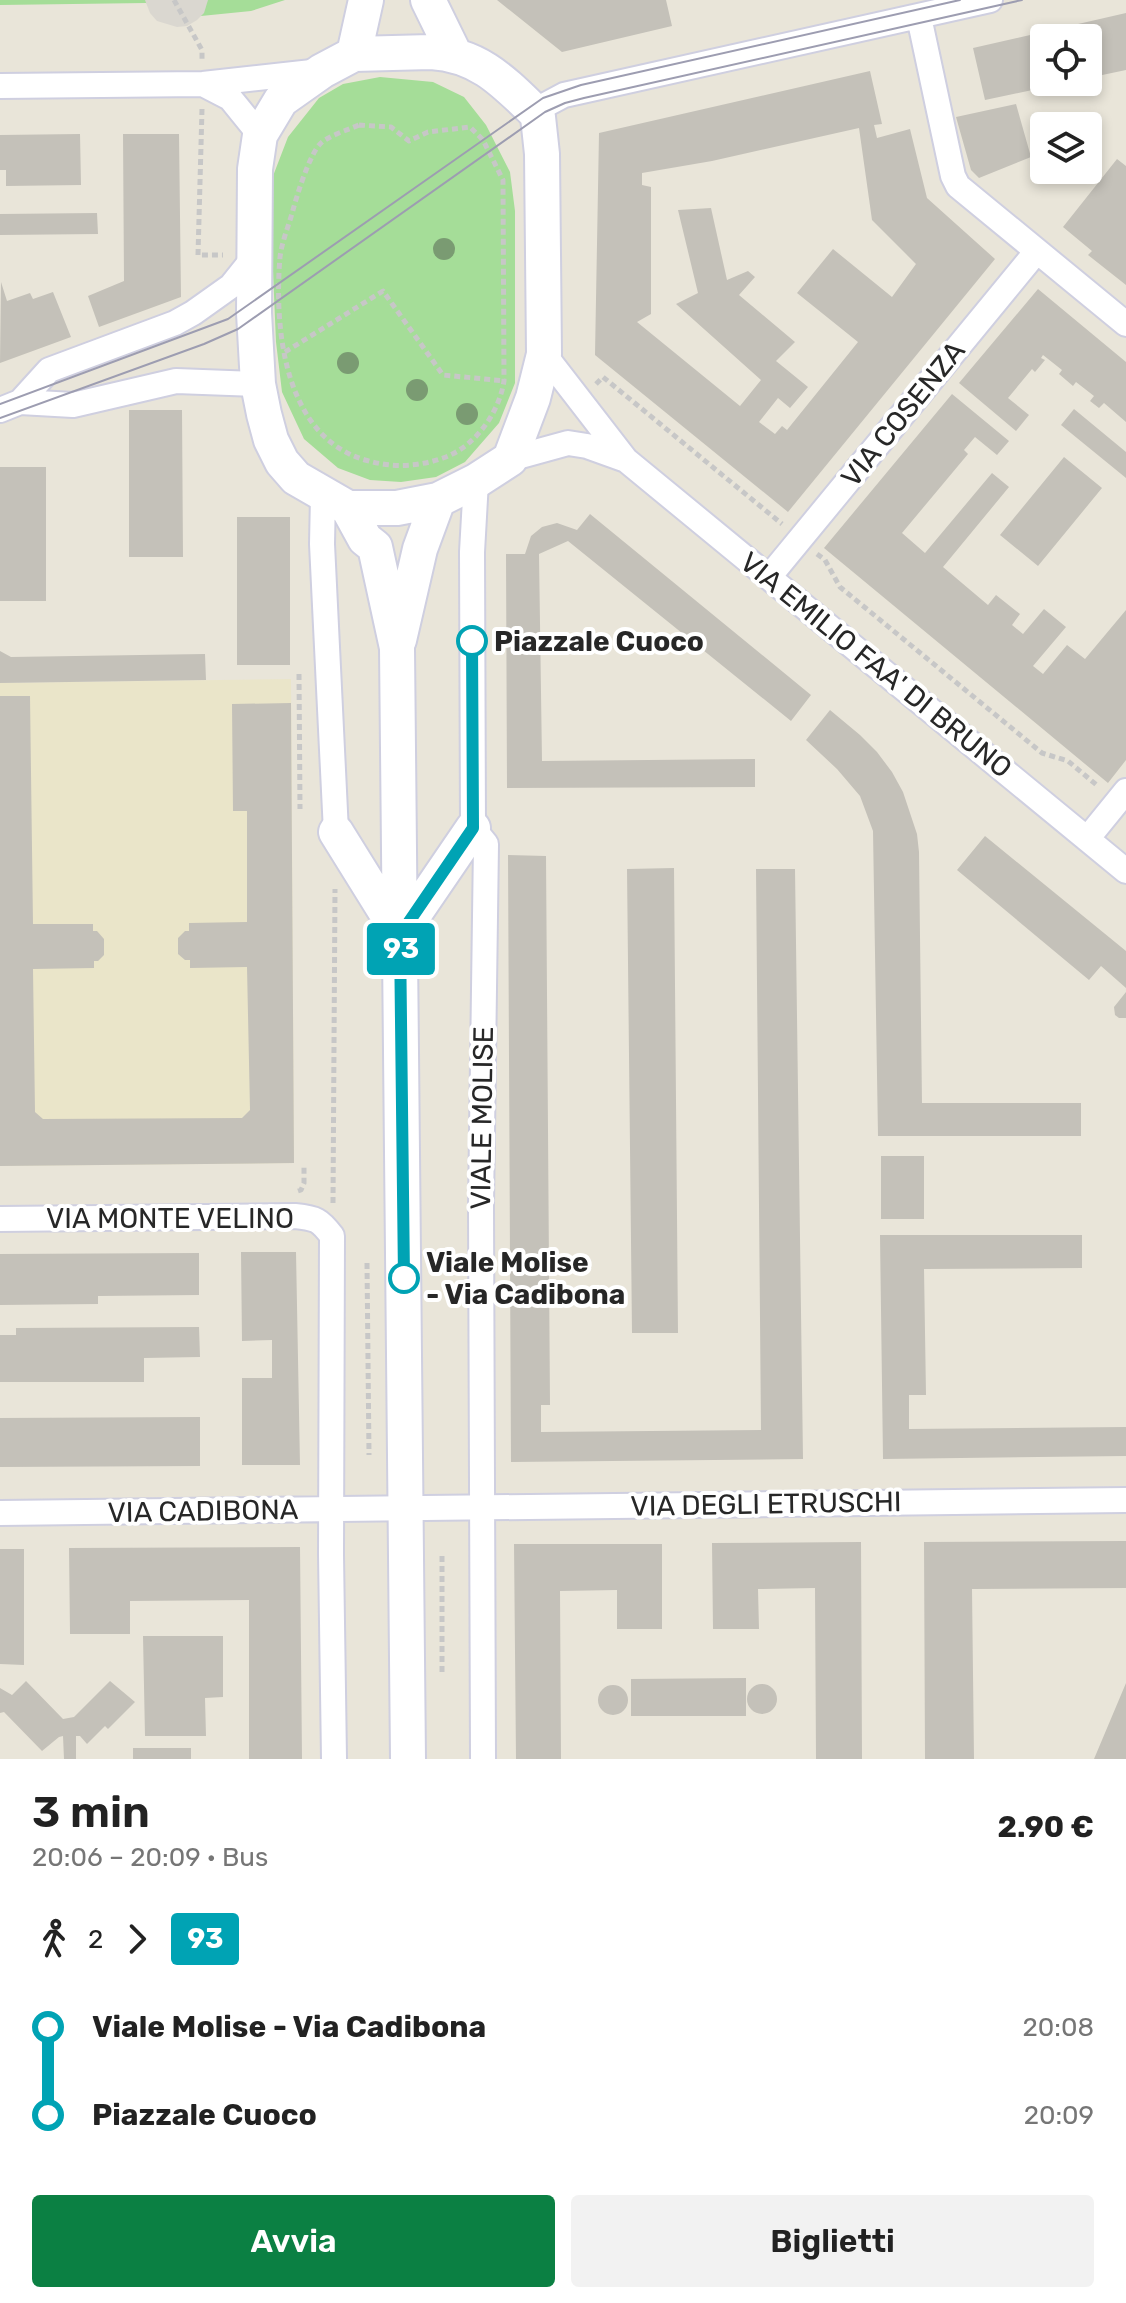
<!DOCTYPE html>
<html lang="it">
<head>
<meta charset="utf-8">
<style>
  :root { --surface:#fff; --page:#f2f2f2; --text:#222; --muted:#767676; --accent:#0b8043 }
  body { margin:0; font-family:Rubik,sans-serif; background:var(--page); color:var(--text); height:100vh; display:flex; flex-direction:column; font-size:30px; white-space:nowrap }
  * { box-sizing:border-box; margin:0 }
  p { font-size:26px; color:var(--muted) }
  .icon { flex:none; width:44px; height:44px; fill:none; stroke:currentColor; stroke-width:2; stroke-linecap:round; stroke-linejoin:round }
  .map { position:relative; height:1759px; overflow:hidden }
  .details { display:flex; flex-direction:column; background:var(--surface); flex:1 }
  .details>* { flex:none }
  .badge { padding:0 16px; border-radius:6px; font-size:28px; line-height:52px }
  .tools { position:absolute; left:1030px; top:24px; display:grid; gap:16px }
  .tools a { display:grid; place-items:center; width:72px; height:72px; border-radius:8px; background:var(--surface); box-shadow:0 4px 12px #0003; font-size:40px }
  .map>.badge { position:absolute; translate:-50% -50%; box-shadow:0 0 0 4px #fff }
  .legs { display:flex; align-items:center; gap:12px; height:88px; padding:0 32px; font-size:26px }
  .legs p { margin-inline-start:auto }
  .headline { display:flex; align-items:center; justify-content:space-between; height:136px; padding:0 32px }
  h1 { font-size:44px; font-weight:600; line-height:60px }
  .action { display:flex; gap:16px; margin-top:auto; padding:16px 32px }
  .action a { flex:1; height:92px; border-radius:8px; background:var(--accent); color:#fff; font-size:32px; font-weight:600; line-height:92px; text-align:center }
  .action a+a { background:var(--page); color:var(--text) }
  ul { padding:0 32px; list-style:none }
  li { display:flex; align-items:center; gap:28px; height:88px; font-size:30px }
  li i { display:grid; place-items:center; width:12px; height:100%; margin:0 10px; background:currentColor }
  li i::after { content:''; width:20px; height:20px; margin:-10px; border:6px solid; border-radius:50%; background:var(--surface) }
  li p { margin-inline-start:auto }
  li:first-child i { background:linear-gradient(#0000 50%,currentColor 0) }
  li:last-child i { background:linear-gradient(currentColor 50%,#0000 0) }
  .map>svg:first-child { display:block }
  .education { fill:#eae5c9 }
  .green { fill:#a5dd98 }
  .plaza { fill:#dad7d0 }
  .building { fill:#c4c1b9; fill-rule:evenodd }
  .lines { fill:none; stroke-linecap:round; stroke-linejoin:round }
  .minor-casing { stroke:#cfcfe0; stroke-width:28 }
  .secondary-casing { stroke:#cfcfe0; stroke-width:38 }
  .path { stroke:#c7c7c7; stroke-width:5; stroke-dasharray:6 4; stroke-linecap:butt }
  .minor { stroke:#fff; stroke-width:24 }
  .secondary { stroke:#fff; stroke-width:34 }
  .tram { stroke:#9d9db1; stroke-width:2 }
  .tree { fill:#7a9b72 }
  .line-1-casing { stroke:#fff; stroke-width:18 }
  .line-1 { stroke:#00a3b4; stroke-width:12 }
  .stop-1-dot { fill:#fff; stroke:#00a3b4; stroke-width:4 }
  .labels { text-anchor:middle; dominant-baseline:central; stroke-width:8; stroke-linejoin:round; paint-order:stroke }
  .street-label { font-size:28px; fill:#272727; stroke:#fff }
  .stop-label { font-size:28px; font-weight:bold; fill:#272727; stroke:#fff; text-anchor:start }
</style>
</head>
<body>
<div class="map">
<svg width="1126" height="1759" viewBox="0 0 1126 1759">
  <rect width="100%" height="100%" fill="#e9e5d9"/>
  <!-- education -->
  <path class="education" d="M291,679L294,1163L0,1166V683Z"/>
  <!-- green -->
  <path class="green" d="M0,0H285L251,11L201,16L173,12L146,3L0,5Z
    M380,77L433,82L464,97L486,125L510,172L515,211V383L499,423L465,462L436,477L401,482L370,480L338,468L304,439L282,392L276,342L271,224L273,176L288,137L319,98L343,84Z"/>
  <!-- plaza -->
  <path class="plaza" d="M145,0H208L204,13L197,20L187,26L177,27L157,21L150,13Z"/>
  <!-- building -->
  <path class="building" d="M497,0H666L672,26L562,52Z
    M1126,13V70L1088,78V38H1044V82L1065,83L985,100L973,48Z
    M870,71L882,124L874,125L877,138L910,129L927,198L995,259L788,512L595,355L599,133ZM859,128L872,220L916,264L892,297L833,249L797,293L858,342L787,430L782,426L775,434L759,422L778,398L790,408L808,387L776,361L795,342L739,295L755,277L748,271L727,280L711,208L678,210L698,293L676,304L761,380L740,406L637,322L651,314V187L642,185V173L712,161Z
    M1016,104L1031,157L979,178L971,170L956,117Z
    M80,134L81,185L6,186V170H0V135Z
    M123,134H179L181,297L99,327L88,296L124,281Z
    M1117,159L1126,166V285L1088,255L1092,251L1063,227Z
    M97,213L98,234L0,235V214Z
    M1,282L7,301L30,293L33,299L53,292L71,337L0,363Z
    M1038,289L1126,362V422L1104,403L1099,408L1090,401L1094,396L1076,382L1073,386L1059,374L1062,370L1043,355L1041,358L1045,360L1035,372L1032,369L1008,398L1029,415L1016,431L959,383Z
    M952,394L1009,441L997,455L975,437L964,450L968,454L902,533L925,553L992,473L1009,487L943,567L988,605L996,595L1020,614L1012,625L1023,634L1044,609L1066,627L1033,666L1043,674L1067,645L1085,659L1126,610V760L1108,783L824,548Z
    M1074,409L1126,452V478L1061,425Z
    M129,410H182L183,557H129Z
    M1064,457L1102,488L1038,566L1000,535Z
    M0,467H46V601H0Z
    M590,514L811,695L791,721L568,541L539,554L542,761L755,759V787L507,788L506,554H525L531,536L542,527L557,523L577,530Z
    M237,517H290V665H237Z
    M0,651L11,657L205,654L206,680L0,683Z
    M0,696H30L33,924H93V931H97L104,939V955L98,961H94V968L33,969L35,1112L43,1119L242,1118L250,1110L247,967L190,968V960H185L178,954V938L185,931H189V923L247,922V811H233L232,704L291,703L294,1163L0,1166Z
    M830,710L860,735L877,752L892,772L903,792L917,834L919,852L922,1103H1081V1136H878L873,831L860,796L837,769L806,740Z
    M985,836L1126,951V988L1101,966L1089,980L957,870Z
    M508,855L546,856L550,1405H541V1432L761,1430L756,869H795L803,1459L511,1462Z
    M674,868L678,1333H632L627,869Z
    M1126,992V1018H1119L1115,1015L1114,1007Z
    M881,1156H924V1219H881Z
    M880,1235H1082V1268L924,1269L926,1395H909V1429L1126,1427V1456L883,1459Z
    M241,1252H296L300,1465H242V1378H272V1340L242,1341Z
    M199,1253V1295L98,1296V1304L0,1305V1254Z
    M199,1327L200,1357L144,1358V1382H0V1335H16V1328Z
    M200,1417V1466L0,1467V1418Z
    M1126,1541V1588L972,1589L974,1759H925L924,1542Z
    M861,1542L862,1759H816L815,1588L758,1589L759,1629H713L712,1543Z
    M514,1544H662V1629H617V1590L560,1591L561,1759H516Z
    M300,1547L302,1759H249V1600L130,1601V1634H70L69,1548Z
    M0,1549H24V1665L0,1664Z
    M143,1636H223V1697L205,1698L206,1736H145Z
    M746,1678V1716H631V1679Z
    M26,1681L63,1719L74,1717L110,1681L135,1702L108,1729L105,1726L87,1744L80,1736H76V1759H64L63,1736L59,1737L42,1751L4,1712L0,1713V1688L12,1695Z
    M1126,1683V1759H1094Z
    M747 1699a15 15 0 1 1 30 0a15 15 0 1 1-30 0Z
    M598 1700a15 15 0 1 1 30 0a15 15 0 1 1-30 0Z
    M133,1748H191V1759H133Z"/>
  <g class="lines">
    <defs>
      <path id="minor" d="M919,17L953,176L958,186L1126,324
        M203,84L230,98L260,135
        M0,86L203,84L321,71
        M534,111L564,95L582,91L990,0
        M544,354L626,460L1126,871
        M20,402L49,370L175,323L193,313L231,286L255,256
        M0,410L20,402L73,405L176,381L258,384
        M510,459L568,443L587,446L626,460
        M476,481L472,552L473,828L486,844L481,1206L483,1759
        M323,495L322,544L336,832
        M769,577L1037,251
        M1087,839L1126,791
        M0,1219L295,1216C316,1218 320,1220 332,1236L331,1554L334,1759
        M0,1513L1126,1500"/>
      <path id="secondary" d="M428,0L454,53
        M431,52C478,55 502,80 534,111L538,117L542,154L544,354L533,398L510,459L476,481L438,500L397,508H348L296,478L282,462L271,440L264,414L258,384L254,313L255,169L260,135L281,100L322,71L354,54Z
        M354,54L366,0
        M348,508L365,539L375,547L397,648L408,1759
        M399,640L420,549L438,500
        M336,832L400,935
        M400,935L473,828"/>
    </defs>
    <!-- minor casing -->
    <use href="#minor" class="minor-casing"/>
    <!-- secondary casing -->
    <use href="#secondary" class="secondary-casing"/>
    <!-- path -->
    <path class="path" d="M174,0L202,50V59
      M202,109L198,255H223
      M359,125L391,127L409,141L428,132L470,127L483,140L503,180L504,381C499,413 475,447 443,458C417,467 392,468 365,460C284,436 274,329 280,257C282,241 289,225 293,210C297,195 310,153 321,143C328,136 350,129 359,125Z
      M285,352L383,291L443,375L505,381
      M596,384L603,377L782,524
      M817,554L825,560L840,587L1042,753L1068,761L1099,787
      M299,674L300,809
      M298,1191L301,1190L304,1183V1167
      M333,1203L335,889
      M367,1263L369,1455
      M442,1556V1673"/>
    <!-- minor -->
    <use href="#minor" class="minor"/>
    <!-- secondary -->
    <use href="#secondary" class="secondary"/>
    <!-- tram -->
    <path class="tram" d="M0,404L228,319L543,98L581,85L960,0
      M0,418L204,344L238,329L545,112L565,103L584,98L1022,0"/>
  </g>
  <!-- trees -->
  <g class="tree">
    <circle cx="444" cy="249" r="11"/>
    <circle cx="348" cy="363" r="11"/>
    <circle cx="417" cy="390" r="11"/>
    <circle cx="467" cy="414" r="11"/>
  </g>
  <g class="lines">
    <defs>
      <path id="line-1" d="M404,1278L400,935L473,828L472,641"/>
    </defs>
    <!-- line-1 casing -->
    <use href="#line-1" class="line-1-casing"/>
    <!-- line-1 -->
    <use href="#line-1" class="line-1"/>
  </g>
  <!-- markers -->
  <g class="stop-1-dot">
    <circle cx="472" cy="641" r="14"/>
    <circle cx="404" cy="1278" r="14"/>
  </g>
  <g class="labels">
    <!-- street labels -->
    <g class="street-label">
      <text transform="translate(903 414) rotate(-51)">VIA COSENZA</text>
      <text transform="translate(876 665) rotate(39)">VIA EMILIO FAA' DI BRUNO</text>
      <text transform="translate(482 1118) rotate(-89)">VIALE MOLISE</text>
      <text x="170" y="1218">VIA MONTE VELINO</text>
      <text transform="translate(766 1504) rotate(-1)">VIA DEGLI ETRUSCHI</text>
      <text transform="translate(203 1511) rotate(-1)">VIA CADIBONA</text>
    </g>
    <!-- stop labels -->
    <g class="stop-label">
      <text x="494" y="641">Piazzale Cuoco</text>
      <text x="426" y="1262">Viale Molise<tspan x="426" dy="32">- Via Cadibona</tspan></text>
    </g>
  </g>
</svg>
<div class="tools">
<a><svg class="icon" aria-label="locate" viewBox="0 0 24 24"><circle cx="12" cy="12" r="6"/><path d="M12 2v4M12 18v4M2 12h4M18 12h4"/></svg></a>
<a><svg class="icon" aria-label="layers" viewBox="0 0 24 24"><path d="M12 4l9 5-9 5-9-5zM3 14l9 5 9-5"/></svg></a>
</div>
<b class="badge" style="left:401px;top:949px;background:#00a3b4;color:#fff">93</b>
</div>
<section class="details">
<div class="headline"><div><h1>3 min</h1><p>20:06 – 20:09 · Bus</p></div><b>2.90 €</b></div>
<div class="legs"><svg class="icon" aria-label="walk" viewBox="0 0 24 24"><circle cx="13" cy="4" r="2"/><path d="M13 8l-2 6 4 7M11 14l-3 7M7 12l3-4h3l4 4"/></svg>2<svg class="icon" aria-label="forward" viewBox="0 0 24 24"><path d="M9 5l7 7-7 7"/></svg><b class="badge" style="background:#00a3b4;color:#fff">93</b></div>
<ul>
<li><i style="color:#00a3b4"></i><b>Viale Molise - Via Cadibona</b><p>20:08</p></li>
<li><i style="color:#00a3b4"></i><b>Piazzale Cuoco</b><p>20:09</p></li>
</ul>
<div class="action"><a>Avvia</a><a>Biglietti</a></div>
</section>
</body>
</html>
